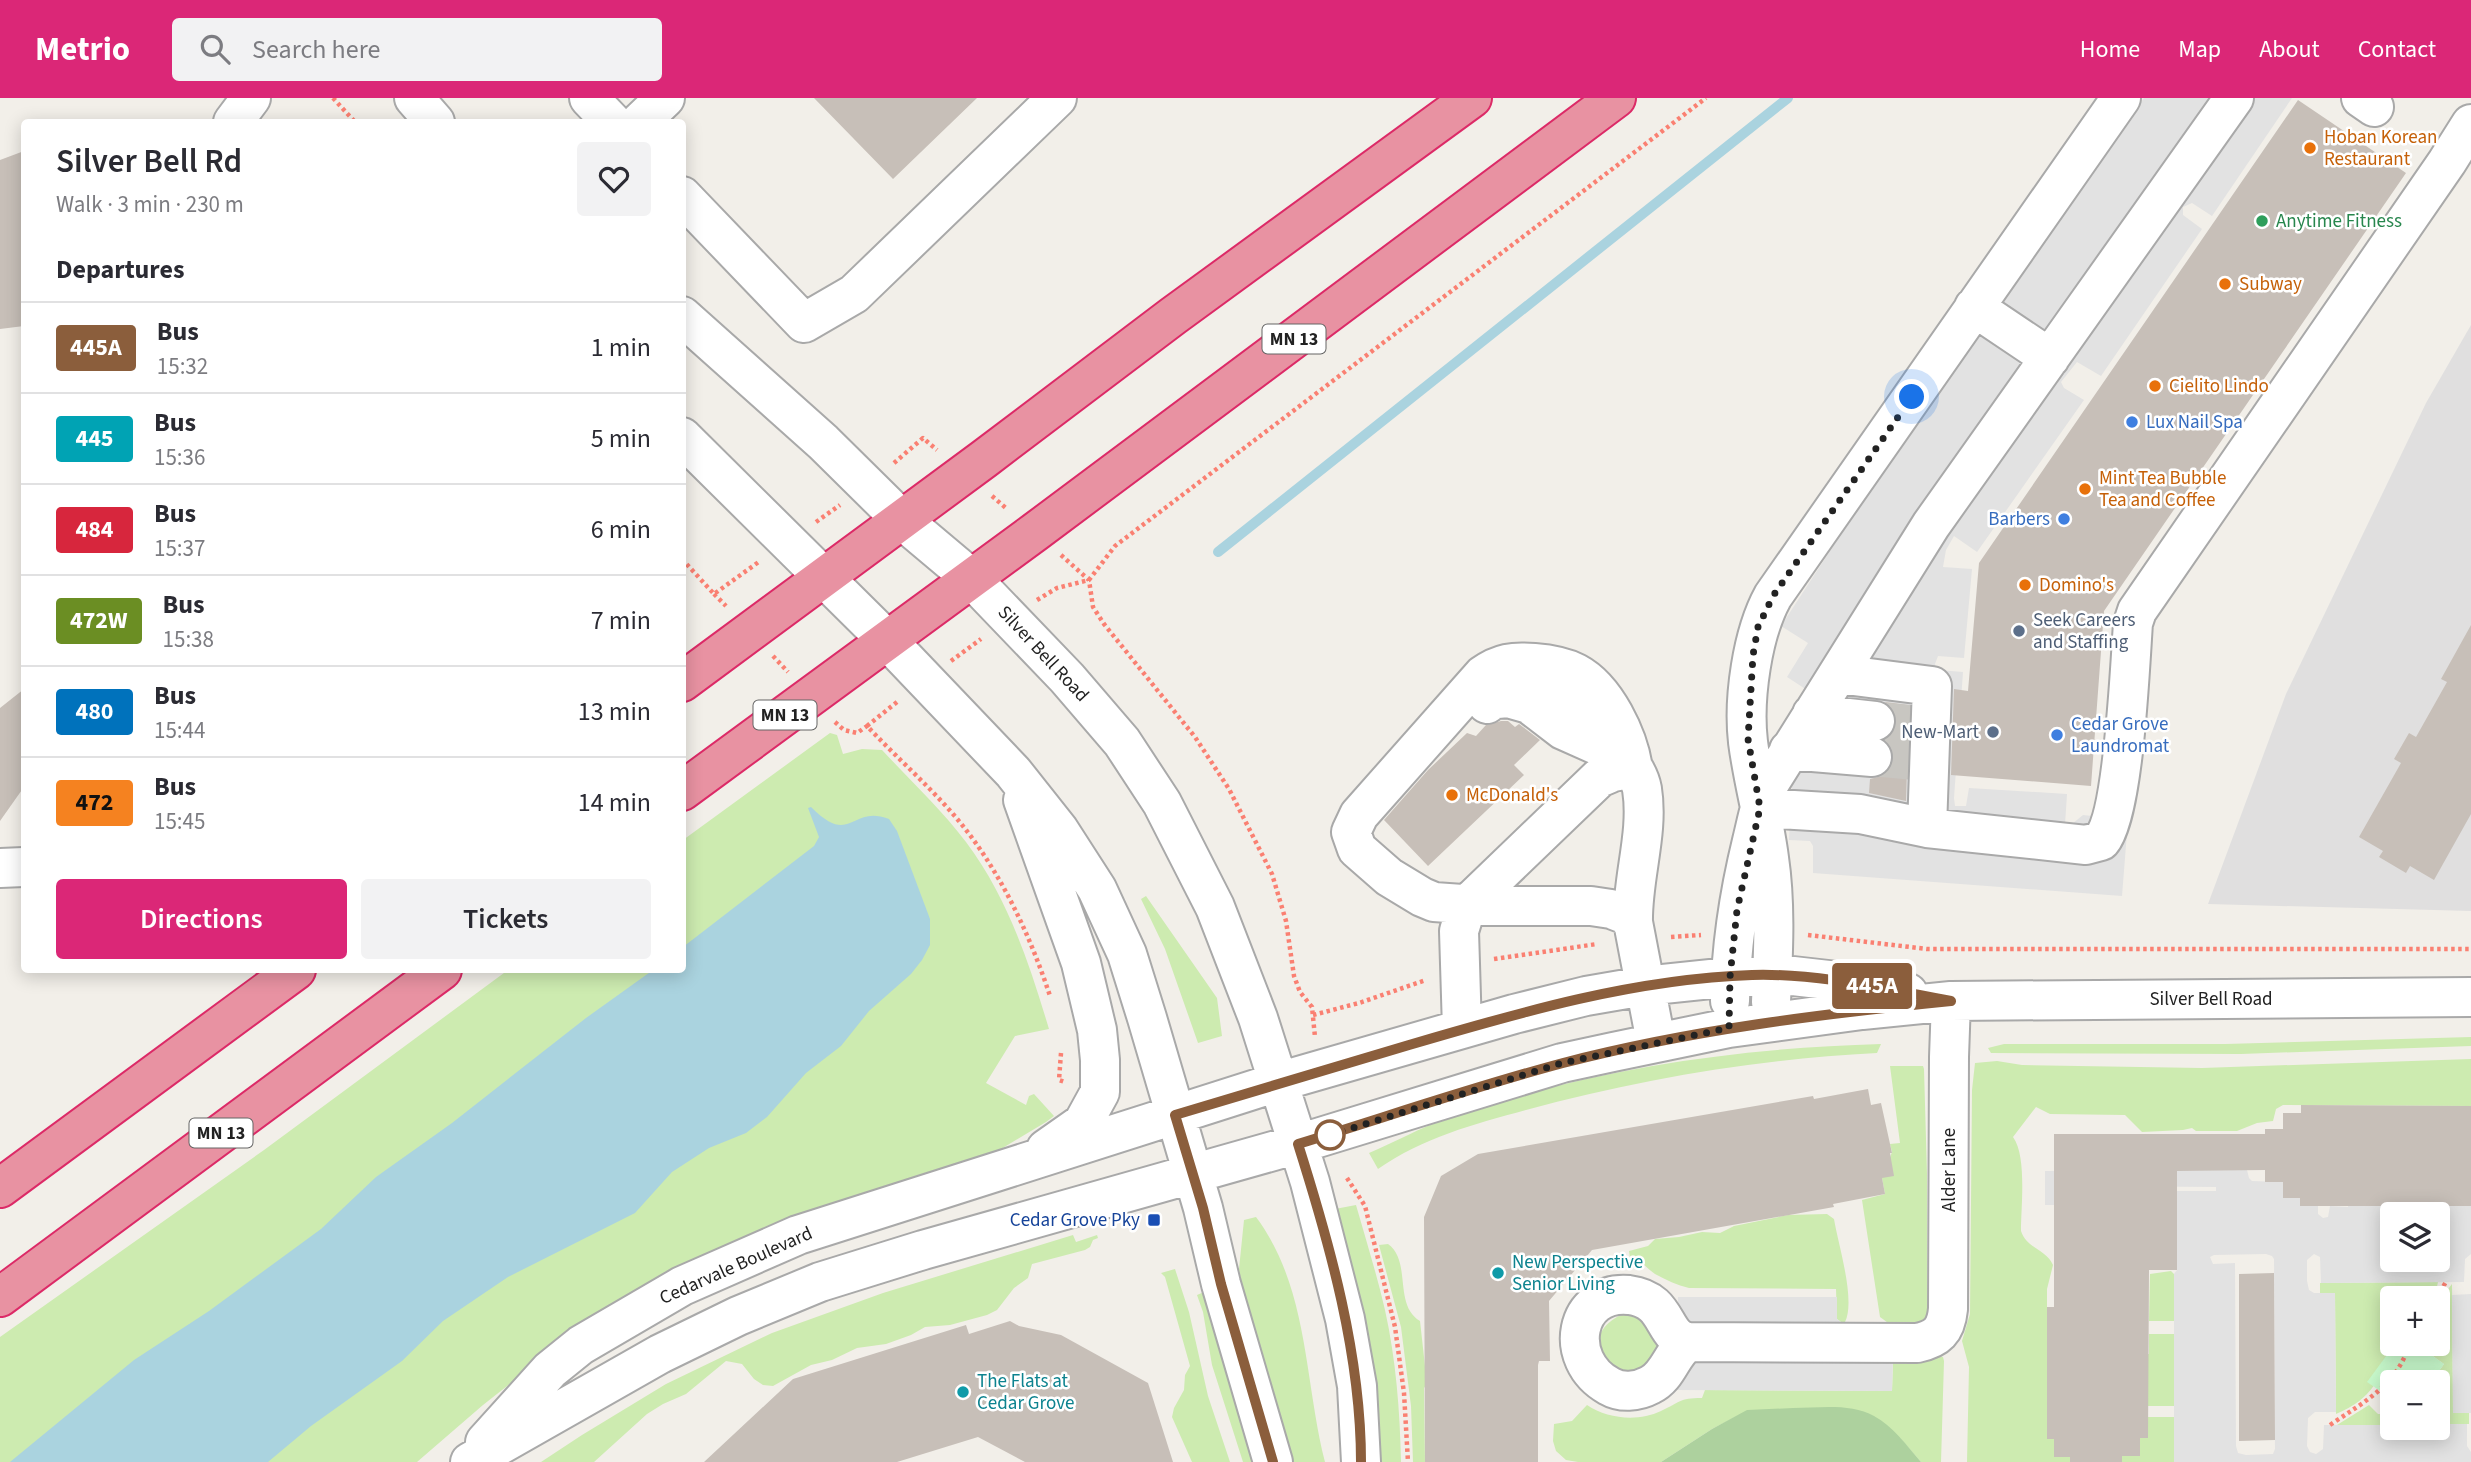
<!DOCTYPE html>
<html lang="en">
<head>
<meta charset="utf-8">
<style>
  :root { --surface:#fff; --page:#f2f2f3; --text:#2b2b33; --muted:#7c7c81; --line:#e1e1e2; --accent:#db2777 }
  body { margin:0; font-family:"Source Sans 3",sans-serif; background:var(--page); color:var(--text); height:100vh; display:flex; flex-direction:column; font-size:26px; white-space:nowrap }
  * { box-sizing:border-box; margin:0 }
  p { font-size:23px; color:var(--muted) }
  .icon { flex:none; width:38px; height:38px; fill:none; stroke:currentColor; stroke-width:2; stroke-linecap:round; stroke-linejoin:round }
  .map { position:relative; flex:1; overflow:hidden }
  .drawer { position:absolute; left:21px; top:21px; width:665px; height:854px; display:flex; flex-direction:column; background:var(--surface); border-radius:7px; box-shadow:0 4px 18px #0003 }
  .drawer>* { flex:none }
  .badge { padding:0 14px; border-radius:5px; font-size:24px; line-height:46px }
  .tools { position:absolute; left:2380px; top:1104px; display:grid; gap:14px }
  .tools a { display:grid; place-items:center; width:70px; height:70px; border-radius:7px; background:var(--surface); box-shadow:0 4px 18px #0003; font-size:35px }
  .you { position:absolute; width:35px; height:35px; margin:-18px; border:5px solid #fff; border-radius:50%; background:#1a73e8; box-shadow:0 0 0 10px #1a73e833 }
  .map>.badge { position:absolute; translate:-50% -50%; box-shadow:0 0 0 4px #fff }
  h2 { padding:0 35px; font-size:26px; line-height:63px }
  .round { display:grid; place-items:center; flex:none; width:74px; height:74px; border-radius:7px; background:var(--page) }
  .overview { display:flex; align-items:center; justify-content:space-between; height:119px; padding:0 35px }
  h1 { font-size:33px; font-weight:600; line-height:52px }
  .primary-button { display:flex; gap:14px; margin-top:auto; padding:14px 35px }
  .primary-button a { flex:1; height:80px; border-radius:7px; background:var(--accent); color:#fff; font-size:28px; font-weight:600; line-height:80px; text-align:center }
  .primary-button a+a { background:var(--page); color:var(--text) }
  ul { padding:0; list-style:none }
  li { display:flex; align-items:center; gap:21px; height:91px; padding:0 35px; border-top:2px solid var(--line) }
  li div { flex:1 }
  li b { display:block; font-size:26px }
  li em { font-style:normal }
  li .badge { min-width:77px; font-weight:700; text-align:center }
  header { display:flex; align-items:center; gap:42px; box-sizing:border-box; height:98px; padding:0 35px; background:var(--accent); color:#fff }
  header strong { font-size:33px }
  nav { display:flex; gap:38px; margin-inline-start:auto; font-size:24px }
  .search { width:490px; height:63px; background:var(--page); display:flex; align-items:center; gap:18px; box-sizing:border-box; padding:0 24px; border-radius:7px; color:var(--muted); font-size:26px }
  .map>svg:first-child { display:block }
  .residential { fill:#e0dfdf }
  .grass { fill:#cdebb0 }
  .forest { fill:#add19e }
  .park { fill:#c8facc }
  .parking { fill:#e2e2e2; fill-rule:evenodd }
  .water { fill:#aad3df }
  .lines { fill:none; stroke-linecap:round; stroke-linejoin:round }
  .stream { stroke:#aad3df; stroke-width:10 }
  .building { fill:#c7bfb8 }
  .minor-tunnel { stroke:#c8c6c1; stroke-width:38; stroke-dasharray:38 19; stroke-linecap:butt }
  .minor-casing { stroke:#a9a9a9; stroke-width:42 }
  .highway-casing { stroke:#dc2a67; stroke-width:42 }
  .path { stroke:#fa8072; stroke-width:4.5; stroke-dasharray:3.5 3.5; stroke-linecap:butt }
  .minor { stroke:#fff; stroke-width:38 }
  .highway { stroke:#e892a2; stroke-width:38 }
  .line-casing { stroke:#fff; stroke-width:16 }
  .line { stroke:#8b5e3c; stroke-width:10 }
  .walk { stroke:#222; stroke-width:7; stroke-dasharray:0 12.6 }
  .food-dot { fill:#e8710a; stroke:#fff; stroke-width:2.5 }
  .leisure-dot { fill:#2e9e5b; stroke:#fff; stroke-width:2.5 }
  .shop-dot { fill:#3f7fe0; stroke:#fff; stroke-width:2.5 }
  .service-dot { fill:#5c6f8a; stroke:#fff; stroke-width:2.5 }
  .stop-dot { fill:#fff; stroke:#8b5e3c; stroke-width:3.5 }
  .transit-dot { fill:#1a4fb4; stroke:#fff; stroke-width:2.5 }
  .culture-dot { fill:#0f9aa8; stroke:#fff; stroke-width:2.5 }
  .labels { text-anchor:middle; dominant-baseline:central; stroke-width:5; stroke-linejoin:round; paint-order:stroke }
  .shield { fill:#fff; stroke:#646464; stroke-width:2 }
  .shield-label { font-size:18px; font-weight:bold; fill:#222 }
  .food-label { font-size:19px; fill:#c56008; stroke:#fff; text-anchor:start }
  .leisure-label { font-size:19px; fill:#27864d; stroke:#fff; text-anchor:start }
  .shop-label { font-size:19px; fill:#366cbe; stroke:#fff; text-anchor:start }
  .service-label { font-size:19px; fill:#4e5e75; stroke:#fff; text-anchor:start }
  .street-label { font-size:19px; fill:#222; stroke:#fff }
  .transit-label { font-size:19px; fill:#164399; stroke:#fff; text-anchor:end }
  .culture-label { font-size:19px; fill:#0d838f; stroke:#fff; text-anchor:start }
</style>
</head>
<body>
<header>
<strong>Metrio</strong>
<div class="search"><svg class="icon" aria-label="search" viewBox="0 0 24 24"><circle cx="10" cy="10" r="6"/><path d="M15 15l6 6"/></svg>Search here</div>
<nav><a>Home</a><a>Map</a><a>About</a><a>Contact</a></nav>
</header>
<div class="map">
<svg width="2471" height="1364" viewBox="0 0 2471 1364">
  <rect width="100%" height="100%" fill="#f2efe9"/>
  <!-- residential -->
  <path class="residential" d="M2471,227V813L2208,806L2286,596L2426,305Z"/>
  <!-- grass -->
  <path class="grass" d="M830,635L837,637L843,656L862,651L882,652C910,682 941,711 966,744C1008,800 1029,865 1049,931L1015,938L986,985L1026,1007L1029,998L1034,996L1054,1018L1046,1024L986,1060L544,1259L483,1307L417,1364H0V1239L264,1052L508,872H682L683,742Z
    M1146,798L1217,900L1222,938L1198,945L1165,851L1141,801Z
    M2471,939V948L2241,956L1991,955L1988,950L2004,946H2225Z
    M1881,946L1877,955C1759,961 1640,981 1526,1012C1474,1026 1422,1040 1378,1071L1369,1055C1395,1044 1420,1030 1447,1020C1586,972 1734,950 1881,946Z
    M2471,961V1008L2283,1007L2276,1011L2273,1023L2257,1025L2237,1033H2196L2192,1030L2183,1032L2142,1034L2125,1017L2050,1016L2036,1009L2013,1039C2027,1058 2021,1108 2021,1133C2027,1151 2046,1151 2053,1167L2047,1191V1256L2054,1341L2070,1359V1364H1967L1969,1269L1962,1243L1970,1216L1972,992L1975,965L1997,963L2022,967L2202,970Z
    M1890,968H1923L1924,971L1927,1076V1218L1919,1227H1891L1880,1219L1862,1102L1885,1096L1882,1080L1892,1054L1890,1046L1900,1045Z
    M1356,1107C1366,1142 1377,1177 1385,1212C1396,1262 1400,1313 1401,1364H1379C1385,1278 1357,1194 1335,1111Z
    M1827,1116L1834,1121C1838,1146 1856,1202 1845,1224H1841L1837,1221L1836,1191L1689,1190C1677,1187 1666,1182 1655,1176C1646,1170 1641,1161 1630,1160L1629,1153L1648,1148L1655,1141L1679,1139L1702,1134L1720,1135L1734,1128L1788,1117Z
    M1256,1119C1309,1190 1304,1282 1325,1364H1291L1245,1207L1239,1171L1244,1122Z
    M1073,1137L1076,1144L1097,1137L1098,1140L1093,1142L1090,1149L1085,1152L1032,1166L1028,1180L1014,1190L997,1212L987,1217L950,1227L925,1229L911,1237L886,1246L857,1250L832,1262L811,1267L773,1288L763,1287L754,1281L742,1266L726,1263L686,1296L663,1306L647,1316L594,1364H541L582,1337L666,1286L772,1235L883,1195Z
    M1388,1146C1412,1163 1393,1207 1420,1223L1427,1286L1424,1290L1425,1364H1413L1411,1308L1401,1229L1379,1147Z
    M1175,1171L1189,1214L1208,1298L1230,1364H1192L1172,1319L1174,1310L1184,1292L1185,1277L1190,1268L1165,1179L1161,1175Z
    M2171,1173L2174,1176V1223H2149L2150,1176Z
    M2438,1184L2436,1193L2430,1200H2392V1246H2396C2380,1279 2373,1301 2336,1316L2335,1196L2320,1195V1185Z
    M2452,1186L2453,1315H2469V1326H2438V1284H2431L2444,1266L2416,1246H2438V1204Z
    M1204,1194L1257,1364H1243L1212,1267L1203,1214L1197,1197Z
    M1629,1215L1642,1218L1660,1248L1646,1271L1625,1276C1619,1273 1610,1270 1605,1265C1586,1245 1607,1218 1629,1215Z
    M2149,1236H2174V1308H2147L2140,1256H2149Z
    M1939,1258L1943,1259L1944,1263L1941,1364H1921L1900,1340L1747,1313L1712,1331L1661,1364H1578L1566,1362L1556,1353L1553,1343L1554,1326L1572,1323L1587,1307C1608,1321 1638,1324 1661,1313C1681,1304 1678,1300 1702,1300L1705,1292L1892,1293L1893,1264L1921,1265Z
    M2369,1307L2378,1316H2392V1327H2337Z
    M2148,1319H2174V1364H2122V1358H2140V1340H2148Z"/>
  <!-- forest -->
  <path class="forest" d="M1793,1310C1819,1310 1851,1305 1874,1318C1893,1328 1907,1348 1921,1364H1661L1712,1331L1747,1312Z"/>
  <!-- park -->
  <path class="park" d="M2395,1246H2416L2444,1266L2431,1284H2392V1301L2367,1284Z"/>
  <!-- parking -->
  <path class="parking" d="M2144,0H2292L2212,118L2192,105L2183,109V117L2202,131L2101,278L2077,264L2061,284L2064,290L2084,302L1977,454L1954,438L1946,452L1943,469L1972,471L1964,560L1938,558L1935,566L1936,570L1939,572L1963,574L1954,700L1955,708H1966L1969,690L2067,696L2065,726H2072L2083,717L2128,722L2122,798L1813,775V748L1810,743L1789,742L1796,615L1807,592L1787,579L1808,545L1781,528L1888,364L1979,239L2021,175Z
    M2247,1072L2249,1080L2252,1083L2283,1084V1100H2300L2301,1108H2318V1116L2323,1120L2328,1119L2330,1108L2348,1109L2349,1101H2384L2385,1108H2402V1116H2392V1162H2438V1116H2412L2413,1108L2433,1109V1101L2471,1108V1156L2465,1161L2464,1184L2321,1185L2320,1159L2314,1156L2307,1162V1183L2309,1192L2314,1195H2335L2336,1314H2315L2308,1320L2307,1348L2310,1354L2316,1356L2323,1351L2324,1327H2392V1330H2438V1326H2467V1348L2471,1354V1364H2174V1176L2177,1172V1107H2045V1073ZM2078,1088L2216,1089V1093H2078ZM2266,1156L2272,1158L2274,1161L2275,1351L2273,1356L2246,1357L2238,1355L2236,1348L2235,1165L2213,1166L2210,1159L2214,1157Z
    M2471,1196V1315H2453L2452,1197Z
    M1678,1199H1837V1221L1841,1224L1894,1227L1892,1293L1676,1292Z"/>
  <!-- water -->
  <path class="water" d="M811,709C852,750 850,706 889,721L897,733L930,821V847L922,862L911,876L869,913L841,948L806,975L767,1019L746,1035L709,1050L672,1074L635,1115L508,1179L443,1223L402,1263L311,1328L268,1364H10L134,1262L209,1213L321,1131L376,1079L452,1025L586,920L653,872H682L683,849L814,748L819,739L808,710Z"/>
  <g class="lines">
    <!-- stream -->
    <path class="stream" d="M1218,454L1788,0"/>
  </g>
  <!-- building -->
  <path class="building" d="M814,0H977L893,81Z
    M2298,2L2406,75L2104,513L2091,688L1951,677L1954,591L1968,593L1979,465Z
    M24,53V228L0,231V62Z
    M2471,527V716L2434,782L2410,768L2406,775L2379,759L2383,753L2359,739L2401,665L2394,661L2409,635L2416,639L2447,584L2441,581Z
    M24,591V689L0,723V610Z
    M1885,604L1909,607L1906,703L1869,695L1870,681L1882,678L1890,671L1894,662L1892,650L1885,642L1893,635L1897,626L1895,615Z
    M1501,623H1508L1515,629L1519,626L1540,642L1514,667L1524,677L1428,768L1384,722L1428,672L1467,635L1476,638L1486,627Z
    M1868,991L1871,1007L1881,1005L1892,1055H1890L1894,1078L1882,1080L1885,1096L1833,1106L1834,1109L1592,1152L1549,1203L1550,1263H1539L1538,1267V1364H1425L1424,1119L1441,1078L1478,1056L1813,998L1814,1001Z
    M2301,1007L2471,1008V1108H2300V1100H2283V1084H2265V1072L2177,1073V1172H2149L2148,1340H2140V1358H2122V1364H2070V1359H2054V1341H2047V1209H2054V1036H2265V1031H2283V1015H2301Z
    M2274,1175L2275,1342L2239,1343V1176Z
    M1010,1223L1019,1228L1061,1237L1148,1285L1173,1364H1025L978,1339L897,1364H704L793,1281L966,1227L969,1236Z"/>
  <g class="lines">
    <!-- minor-tunnel -->
    <path class="minor-tunnel" d="M1875,623L1918,627
      M1872,659L1915,663"/>
    <defs>
      <path id="minor" d="M414,0L435,24
        M589,0L612,24
        M2361,0L2374,9
        M233,24L251,0
        M640,24L665,0
        M682,98L804,225L854,196L1057,0
        M1974,209L2050,260
        M682,218L823,344L902,422L971,480L1067,580L1122,644L1162,705L1215,809L1258,920L1310,1084L1345,1221L1357,1288L1361,1364
        M682,339L887,542L1013,674L1059,732L1097,791L1127,856L1147,920L1203,1110L1221,1186L1273,1364
        M1838,576L1932,588L1927,730
        M1497,601L1508,600L1529,606L1563,632L1608,652L1623,662
        M1487,606C1495,600 1505,591 1515,589C1531,586 1569,593 1581,604C1596,616 1608,634 1619,649C1628,662 1639,675 1642,691C1649,735 1632,780 1633,824L1624,816L1611,811L1591,808H1491L1434,804L1422,799L1389,779L1357,751L1351,734L1359,717L1483,577C1500,565 1513,563 1534,565C1547,566 1564,569 1576,575C1606,591 1628,638 1633,670
        M1812,616L1875,623
        M1789,652L1872,659
        M1023,702L1081,865L1097,932L1100,962V994L1083,1025L1046,1051
        M1760,710L1860,716L1927,730L2086,747L2101,743C2124,717 2130,567 2133,525L2137,513L2447,64L2471,26
        M0,770L24,769
        M1633,824L1656,944
        M1730,903C1731,849 1739,796 1752,743C1757,723 1760,704 1769,686L1931,427L2234,0
        M1771,904C1773,857 1776,807 1769,760C1764,721 1753,683 1748,644C1743,601 1752,536 1773,498L2121,0
        M1462,931L1459,833L1467,807L1599,680L1613,674L1633,670
        M1688,1244C1671,1255 1669,1278 1650,1287C1637,1294 1621,1295 1609,1288C1562,1262 1574,1192 1629,1197C1670,1202 1661,1239 1688,1244L1917,1245C1937,1241 1946,1233 1948,1211L1949,959L1951,903
        M485,1344L550,1272L581,1247L682,1188L798,1137L1278,984L1514,916L1586,898L1644,888L1730,879L1793,878L1846,884L1908,895
        M470,1364L660,1256L738,1218L820,1184L923,1152L1298,1046L1562,965L1613,954L1729,930L1862,912L1951,903L2471,899"/>
      <path id="highway" d="M682,584L984,361L1173,218L1472,0
        M682,693L1035,434L1616,0
        M0,1090L296,872
        M0,1199L442,872"/>
    </defs>
    <!-- minor casing -->
    <use href="#minor" class="minor-casing"/>
    <!-- highway casing -->
    <use href="#highway" class="highway-casing"/>
    <!-- path -->
    <path class="path" d="M333,0L355,24
      M894,365L923,340L937,352
      M992,398L1007,411
      M816,424L840,407
      M1061,457L1089,482L1093,509L1104,526L1195,639L1229,691L1272,776L1286,823L1294,878L1300,894L1312,909L1315,939
      M682,461L714,496L760,463
      M714,496L726,508
      M1037,502L1057,490L1089,482L1115,448L1706,0
      M773,558L788,574
      M951,563L981,541
      M897,604L867,628C895,658 926,685 953,716C998,768 1029,834 1050,898
      M835,624L844,632L857,635L867,628
      M1808,837L1927,851H2471
      M1671,839L1701,837
      M1494,861L1597,846
      M1313,917L1359,905L1426,882
      M1061,955L1059,982L1065,984
      M1347,1080L1365,1108L1395,1229L1404,1295L1408,1364
      M2436,1200L2446,1184
      M2330,1327C2365,1303 2395,1289 2410,1246"/>
    <!-- minor -->
    <use href="#minor" class="minor"/>
    <!-- highway -->
    <use href="#highway" class="highway"/>
  </g>
  <g class="lines">
    <defs>
      <path id="line" d="M1273,1364L1221,1186L1203,1110L1175,1017C1253,993 1331,970 1409,947C1521,914 1634,881 1752,877C1819,875 1885,891 1951,903C1821,916 1690,932 1563,965C1473,989 1386,1019 1298,1046C1330,1147 1361,1257 1361,1364"/>
    </defs>
    <!-- line casing -->
    <use href="#line" class="line-casing"/>
    <!-- line -->
    <use href="#line" class="line"/>
    <!-- walk -->
    <path class="walk" d="M1330,1037L1562,965L1729,930L1730,879L1737,812L1760,710L1748,641L1753,557L1758,529L1773,498L1912,299"/>
  </g>
  <!-- markers -->
  <g class="food-dot">
    <circle cx="2310" cy="50" r="7"/>
    <circle cx="2225" cy="186" r="7"/>
    <circle cx="2155" cy="288" r="7"/>
    <circle cx="2085" cy="391" r="7"/>
    <circle cx="2025" cy="487" r="7"/>
    <circle cx="1452" cy="697" r="7"/>
  </g>
  <circle class="leisure-dot" cx="2262" cy="123" r="7"/>
  <g class="shop-dot">
    <circle cx="2132" cy="324" r="7"/>
    <circle cx="2064" cy="421" r="7"/>
    <circle cx="2057" cy="637" r="7"/>
  </g>
  <g class="service-dot">
    <circle cx="2019" cy="533" r="7"/>
    <circle cx="1993" cy="634" r="7"/>
  </g>
  <circle class="stop-dot" cx="1330" cy="1037" r="14"/>
  <rect class="transit-dot" x="1147" y="1115" width="14" height="14" rx="3.5"/>
  <g class="culture-dot">
    <circle cx="1498" cy="1175" r="7"/>
    <circle cx="963" cy="1294" r="7"/>
  </g>
  <g class="labels">
    <!-- shield labels -->
    <g class="shield">
      <rect x="1262.5" y="226.5" width="63" height="29" rx="5"/>
      <rect x="753.5" y="602.5" width="63" height="29" rx="5"/>
      <rect x="189.5" y="1020.5" width="63" height="29" rx="5"/>
    </g>
    <g class="shield-label">
      <text x="1294" y="241">MN 13</text>
      <text x="785" y="617">MN 13</text>
      <text x="221" y="1035">MN 13</text>
    </g>
    <!-- food labels -->
    <g class="food-label">
      <text x="2324" y="39">Hoban Korean<tspan x="2324" dy="22">Restaurant</tspan></text>
      <text x="2239" y="186">Subway</text>
      <text x="2169" y="288">Cielito Lindo</text>
      <text x="2099" y="380">Mint Tea Bubble<tspan x="2099" dy="22">Tea and Coffee</tspan></text>
      <text x="2039" y="487">Domino's</text>
      <text x="1466" y="697">McDonald's</text>
    </g>
    <!-- leisure labels -->
    <g class="leisure-label">
      <text x="2276" y="123">Anytime Fitness</text>
    </g>
    <!-- shop labels -->
    <g class="shop-label">
      <text x="2146" y="324">Lux Nail Spa</text>
      <text x="2050" y="421" text-anchor="end">Barbers</text>
      <text x="2071" y="626">Cedar Grove<tspan x="2071" dy="22">Laundromat</tspan></text>
    </g>
    <!-- service labels -->
    <g class="service-label">
      <text x="2033" y="522">Seek Careers<tspan x="2033" dy="22">and Staffing</tspan></text>
      <text x="1979" y="634" text-anchor="end">New-Mart</text>
    </g>
    <!-- street labels -->
    <g class="street-label">
      <text transform="translate(1043 556) rotate(47)">Silver Bell Road</text>
      <text x="2211" y="901">Silver Bell Road</text>
      <text transform="translate(1949 1072) rotate(-90)">Alder Lane</text>
      <text transform="translate(736 1168) rotate(-24)">Cedarvale Boulevard</text>
    </g>
    <!-- transit labels -->
    <g class="transit-label">
      <text x="1140" y="1122">Cedar Grove Pky</text>
    </g>
    <!-- culture labels -->
    <g class="culture-label">
      <text x="1512" y="1164">New Perspective<tspan x="1512" dy="22">Senior Living</tspan></text>
      <text x="977" y="1283">The Flats at<tspan x="977" dy="22">Cedar Grove</tspan></text>
    </g>
  </g>
</svg>
<div class="tools">
<a><svg class="icon" aria-label="layers" viewBox="0 0 24 24"><path d="M12 4l9 5-9 5-9-5zM3 14l9 5 9-5"/></svg></a>
<a>+</a>
<a>−</a>
</div>
<div class="you" style="left:1912px;top:299px"></div>
<b class="badge" style="left:1872px;top:888px;background:#8b5e3c;color:#fff">445A</b>
<section class="drawer">
<div class="overview"><div><h1>Silver Bell Rd</h1><p>Walk · 3 min · 230 m</p></div><a class="round"><svg class="icon" aria-label="heart" viewBox="0 0 24 24"><path d="M12 20l-8-8c-3-5 5-10 8-4 3-6 11-1 8 4z"/></svg></a></div>
<h2>Departures</h2>
<ul>
<li><span class="badge" style="background:#8b5e3c;color:#fff">445A</span><div><b>Bus</b><p>15:32</p></div><em>1 min</em></li>
<li><span class="badge" style="background:#00a3b4;color:#fff">445</span><div><b>Bus</b><p>15:36</p></div><em>5 min</em></li>
<li><span class="badge" style="background:#d7263d;color:#fff">484</span><div><b>Bus</b><p>15:37</p></div><em>6 min</em></li>
<li><span class="badge" style="background:#6b8e23;color:#fff">472W</span><div><b>Bus</b><p>15:38</p></div><em>7 min</em></li>
<li><span class="badge" style="background:#0072bc;color:#fff">480</span><div><b>Bus</b><p>15:44</p></div><em>13 min</em></li>
<li><span class="badge" style="background:#f58220;color:#111">472</span><div><b>Bus</b><p>15:45</p></div><em>14 min</em></li>
</ul>
<div class="primary-button"><a>Directions</a><a>Tickets</a></div>
</section>
</div>
</body>
</html>
